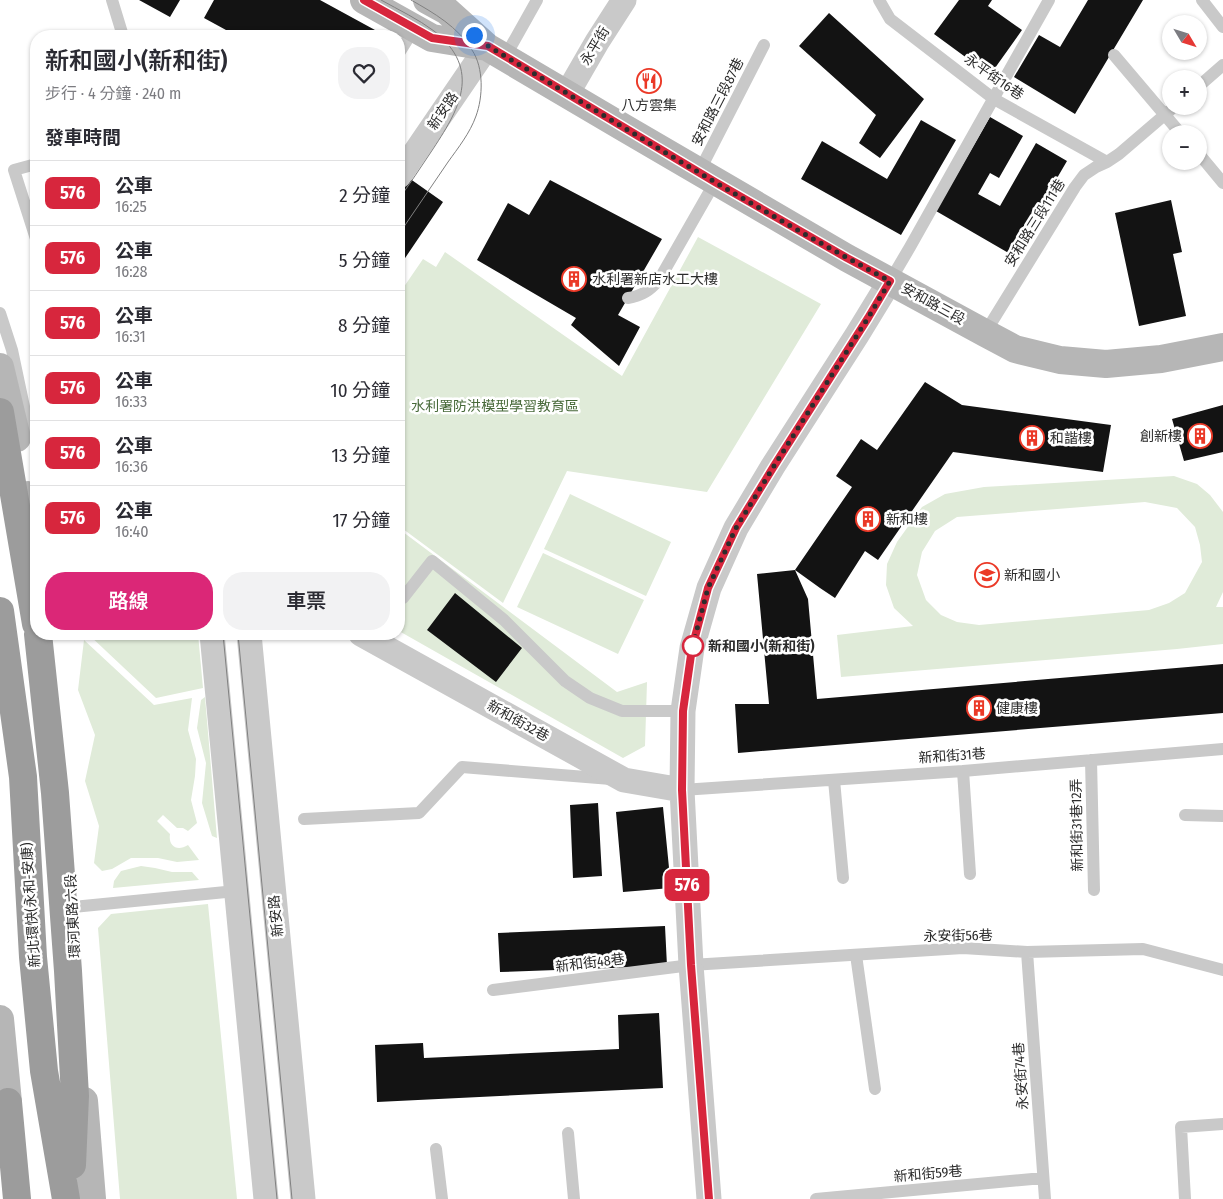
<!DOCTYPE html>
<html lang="zh-TW">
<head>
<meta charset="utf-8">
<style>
  :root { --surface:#fff; --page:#f2f2f3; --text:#2b2b33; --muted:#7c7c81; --line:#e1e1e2; --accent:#db2777 }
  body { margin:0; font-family:"Fira Sans Condensed","Noto Sans TC",sans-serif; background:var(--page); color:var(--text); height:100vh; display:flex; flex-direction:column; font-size:19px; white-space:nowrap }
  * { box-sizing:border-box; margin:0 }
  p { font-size:16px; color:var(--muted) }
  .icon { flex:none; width:28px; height:28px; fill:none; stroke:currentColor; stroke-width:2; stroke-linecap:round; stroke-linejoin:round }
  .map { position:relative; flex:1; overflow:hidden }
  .panel { position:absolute; left:30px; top:30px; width:375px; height:610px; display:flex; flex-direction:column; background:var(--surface); border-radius:20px; box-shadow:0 1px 4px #0004 }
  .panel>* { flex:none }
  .badge { padding:0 10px; border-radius:8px; font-size:18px; line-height:32px }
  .needle { width:32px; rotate:128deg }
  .buttons { position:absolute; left:1162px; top:15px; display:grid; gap:10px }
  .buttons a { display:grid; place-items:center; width:45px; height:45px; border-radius:50%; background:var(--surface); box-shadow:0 1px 4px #0004; font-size:25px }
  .you { position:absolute; width:25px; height:25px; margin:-12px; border:4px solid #fff; border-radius:50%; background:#1a73e8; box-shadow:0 0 0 8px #1a73e833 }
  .map>.badge { position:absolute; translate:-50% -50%; box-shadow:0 0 0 2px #fff }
  h2 { padding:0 15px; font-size:19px; line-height:45px }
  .round { display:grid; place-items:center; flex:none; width:52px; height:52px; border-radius:20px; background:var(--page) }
  .head { display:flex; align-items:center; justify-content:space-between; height:85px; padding:0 15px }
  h1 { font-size:24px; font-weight:600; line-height:38px }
  .cta { display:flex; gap:10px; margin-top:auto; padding:10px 15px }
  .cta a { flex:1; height:58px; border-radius:20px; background:var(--accent); color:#fff; font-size:20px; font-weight:600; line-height:58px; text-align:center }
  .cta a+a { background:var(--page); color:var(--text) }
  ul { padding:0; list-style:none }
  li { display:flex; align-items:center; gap:15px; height:65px; padding:0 15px; border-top:1px solid var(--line) }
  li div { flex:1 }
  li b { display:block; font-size:19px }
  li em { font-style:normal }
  li .badge { min-width:55px; font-weight:700; text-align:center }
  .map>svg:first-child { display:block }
  .green { fill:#e0ebd9; fill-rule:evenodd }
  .building { fill:#131313 }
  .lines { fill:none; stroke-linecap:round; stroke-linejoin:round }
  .service { stroke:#c9c9c9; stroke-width:12 }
  .minor { stroke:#c9c9c9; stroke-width:25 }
  .secondary { stroke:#b6b6b6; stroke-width:28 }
  .trunk { stroke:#9c9c9c; stroke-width:28 }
  .tram { stroke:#818181; stroke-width:1 }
  .line-casing { stroke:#fff; stroke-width:11 }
  .line { stroke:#d7263d; stroke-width:8 }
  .walk { stroke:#2c2c2c; stroke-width:5; stroke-dasharray:0 9 }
  .stop-dot { fill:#fff; stroke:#d7263d; stroke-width:2.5 }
  .labels { text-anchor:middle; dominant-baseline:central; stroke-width:5; stroke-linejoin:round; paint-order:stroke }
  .street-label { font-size:14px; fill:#2c2c2c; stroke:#fff }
  .poi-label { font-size:14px; fill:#2c2c2c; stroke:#fff; text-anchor:start }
  .park-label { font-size:14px; fill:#476939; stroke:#fff }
  .stop-label { font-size:14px; font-weight:bold; fill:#2c2c2c; stroke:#fff; text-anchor:start }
</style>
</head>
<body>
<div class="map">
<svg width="1223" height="1199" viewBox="0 0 1223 1199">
  <rect width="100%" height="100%" fill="#fff"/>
  <!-- green -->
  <path class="green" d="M698,237L821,304L707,492L567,471L503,603L399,526V294L423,259L436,267L445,252L622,376Z
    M1174,476L1197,484L1210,495L1223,512V592L1216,607H1223V644L1177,649L841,677L837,635L913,626L894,608L886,585L887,564L897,542L922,507L945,494L984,487ZM1145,502L1177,508L1195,527L1200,545L1202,562L1185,593L1169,603L1149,610L979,625L957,622L941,615L926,600L917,575L922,552L935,531L957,517Z
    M570,494L671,542L646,596L544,549Z
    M399,529L617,692L647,682L645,746L623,758L399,631Z
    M543,553L644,600L618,654L517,607Z
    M88,634H198L203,688L156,698Z
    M84,640L154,705L192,698L188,730L196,759L195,776L191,800L197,823L188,831L183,828H177L163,815L157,821L170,834C168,846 177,852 188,845L199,860L177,862L158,858H131L112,869L102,871L94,863L99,826L85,781L95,735L78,690Z
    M205,697L217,838L212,836L202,803L206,763L197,728L201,700Z
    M141,866L155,868L172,872H192L199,880L113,888L114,881L121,871Z
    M208,904L237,1199H120L98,928L111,914Z"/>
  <!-- building -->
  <path class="building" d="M139,0H180L170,17Z
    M214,0H320L386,36H237L204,18Z
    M959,0H992L988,6L1022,30L990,75L934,34Z
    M1088,0H1143L1075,114L1014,77L1039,35L1060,47Z
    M829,13L924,99L880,158L859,143L876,115L799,46Z
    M990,117L1023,136L999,178L990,173L978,194L1000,206L1036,143L1067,161L1012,255L936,211Z
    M921,120L956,140L901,235L801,179L822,141L887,179Z
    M399,171L443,202L399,267Z
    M550,180L662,239L618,315L640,327L619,366L571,325L576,318L477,260L508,203L529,215Z
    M1171,200L1182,252L1173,254L1186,316L1139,326L1115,213Z
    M925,382L962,405L1111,425L1103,472L953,452L878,560L865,551L835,598L820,588L795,570L808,599L817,699L1223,664V713L738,753L735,704H769L757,574L795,570L852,487L836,476L861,439L877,450Z
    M1223,405V452L1184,461L1172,419Z
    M455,593L522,648L496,682L427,630Z
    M598,803L602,876L573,878L570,805Z
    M663,807L671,888L623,892L616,812Z
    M665,926L667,966L500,972L498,933Z
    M659,1013L663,1088L377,1102L375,1045L423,1043L424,1058L619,1049L618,1015Z"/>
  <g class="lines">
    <!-- service -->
    <path class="service" d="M112,0L123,36
      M879,0L890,19L994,99L1107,162
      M1202,0L1223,27
      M399,53L414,29
      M1114,55L1181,134
      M505,57L537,0
      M1199,86L1223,65
      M1199,154L1223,183
      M36,164L14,170L36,239
      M699,172L764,45
      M890,281L910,247L1049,0
      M628,298C642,296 650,290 659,280L715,182
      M0,313L12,350L30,435
      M985,333L1075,187L1084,175L1096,167L1107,162L1119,154L1175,106
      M403,598L432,561L504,620L565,681L590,698L622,711H683
      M1091,760L1094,890
      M963,771L970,874
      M834,780L843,878
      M682,790L963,771L1223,749
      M1185,815L1223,816
      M304,819L419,813L462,767L611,779
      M73,907L236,891
      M1027,952L1045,1199
      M856,955L875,1089
      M493,990L691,965L963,948L1027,952L1143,949L1223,970
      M568,1133L574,1199
      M436,1149L442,1199
      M816,1199L1043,1178
      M1185,1199L1181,1127L1223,1124"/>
    <!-- minor -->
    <path class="minor" d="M567,94L597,42L624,0
      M399,176L487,47
      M212,634L266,1199
      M249,634L303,1199
      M361,634L624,780L682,790
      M709,1199L691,965L682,790L683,711L692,648L709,588L736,528L773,466L857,335L890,281"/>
    <!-- secondary -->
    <path class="secondary" d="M364,0L432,38L487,47
      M427,0L447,11L487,47L626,129L847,258L985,333L1015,349L1060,360L1106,364L1161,359L1223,347
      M0,367L17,438
      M28,495L36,543
      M0,1019L8,1102V1124
      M84,1101L92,1199"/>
    <!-- trunk -->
    <path class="trunk" d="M0,412L36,624
      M0,611L23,777L33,957L44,1071L66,1199
      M38,634L55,793L68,971L75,1096L72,1165
      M8,1102L17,1199"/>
    <!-- tram -->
    <path class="tram" d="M381,0C399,10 418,19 434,31C483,70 459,110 431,152C420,168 410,184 399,199
      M399,234C415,210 432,186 448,162C458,148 470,133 476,116C483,97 484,68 472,50C458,27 434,13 411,0
      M223,634L277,1199
      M238,634L292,1199"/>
  </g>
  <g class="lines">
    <defs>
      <path id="line" d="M364,0L432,38L488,46L715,182L847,258L890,281L868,318L774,466L736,528L708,588L692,648L683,711L682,790L691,965L709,1199"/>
    </defs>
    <!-- line casing -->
    <use href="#line" class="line-casing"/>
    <!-- line -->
    <use href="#line" class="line"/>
    <!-- walk -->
    <path class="walk" d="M474,35L488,46C621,125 753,208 890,281L868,318L774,466L736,528L708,588L692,648L693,646"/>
  </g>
  <!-- icons -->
  <defs>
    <symbol id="restaurant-ring" viewBox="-11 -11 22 22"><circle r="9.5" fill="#fff" stroke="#eb3927" stroke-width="1.5"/><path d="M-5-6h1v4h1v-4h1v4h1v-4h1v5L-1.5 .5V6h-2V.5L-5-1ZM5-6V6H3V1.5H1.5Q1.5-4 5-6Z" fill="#eb3927"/></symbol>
    <symbol id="building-ring" viewBox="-11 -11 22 22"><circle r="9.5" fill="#fff" stroke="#eb3927" stroke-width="1.5"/><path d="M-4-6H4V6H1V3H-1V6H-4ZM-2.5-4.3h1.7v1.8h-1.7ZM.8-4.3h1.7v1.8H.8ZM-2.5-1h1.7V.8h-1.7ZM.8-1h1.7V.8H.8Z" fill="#eb3927"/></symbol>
    <symbol id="school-ring" viewBox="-11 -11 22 22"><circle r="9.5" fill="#fff" stroke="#eb3927" stroke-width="1.5"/><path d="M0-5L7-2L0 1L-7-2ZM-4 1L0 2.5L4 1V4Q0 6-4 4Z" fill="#eb3927"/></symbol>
  </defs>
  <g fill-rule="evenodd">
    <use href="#restaurant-ring" x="635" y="67" width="28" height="28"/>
    <use href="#building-ring" x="560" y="265" width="28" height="28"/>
    <use href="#building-ring" x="1186" y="422" width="28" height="28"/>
    <use href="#building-ring" x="1018" y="424" width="28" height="28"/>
    <use href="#building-ring" x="854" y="505" width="28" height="28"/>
    <use href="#school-ring" x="973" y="561" width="28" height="28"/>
    <use href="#building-ring" x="965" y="694" width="28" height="28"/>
  </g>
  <!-- markers -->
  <circle class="stop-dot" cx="693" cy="646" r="10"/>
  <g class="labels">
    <!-- street labels -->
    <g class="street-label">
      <text transform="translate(595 46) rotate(-59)">永平街</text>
      <text transform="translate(994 77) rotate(35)">永平街16巷</text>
      <text transform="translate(718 102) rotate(-63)">安和路三段87巷</text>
      <text transform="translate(443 111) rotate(-56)">新安路</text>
      <text transform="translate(1035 223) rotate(-58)">安和路三段111巷</text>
      <text transform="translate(933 304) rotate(29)">安和路三段</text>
      <text transform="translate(518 721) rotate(29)">新和街32巷</text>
      <text transform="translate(952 756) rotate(-4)">新和街31巷</text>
      <text transform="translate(1077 825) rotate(-91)">新和街31巷12弄</text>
      <text transform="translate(31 905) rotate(-94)">新北環快(永和-安康)</text>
      <text transform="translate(73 916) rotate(-93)">環河東路六段</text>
      <text transform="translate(276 916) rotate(-96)">新安路</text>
      <text transform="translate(958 936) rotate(-1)">永安街56巷</text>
      <text transform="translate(590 963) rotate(-7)">新和街48巷</text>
      <text transform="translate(1021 1076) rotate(-94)">永安街74巷</text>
      <text transform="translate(928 1174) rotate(-5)">新和街59巷</text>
    </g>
    <!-- poi labels -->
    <g class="poi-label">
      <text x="649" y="105" text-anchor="middle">八方雲集</text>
      <text x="592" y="279">水利署新店水工大樓</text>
      <text x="1182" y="436" text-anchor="end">創新樓</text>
      <text x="1050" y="438">和諧樓</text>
      <text x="886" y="519">新和樓</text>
      <text x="1004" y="575">新和國小</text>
      <text x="996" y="708">健康樓</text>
    </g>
    <!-- park labels -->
    <g class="park-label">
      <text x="495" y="406">水利署防洪模型學習教育區</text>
    </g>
    <!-- stop labels -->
    <g class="stop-label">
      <text x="708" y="646">新和國小(新和街)</text>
    </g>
  </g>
</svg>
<div class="buttons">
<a><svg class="needle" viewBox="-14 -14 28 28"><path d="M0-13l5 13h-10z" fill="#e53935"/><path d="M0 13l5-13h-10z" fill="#7c7c81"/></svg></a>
<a>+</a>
<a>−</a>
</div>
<div class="you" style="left:474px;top:35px"></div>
<b class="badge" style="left:687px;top:885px;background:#d7263d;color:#fff">576</b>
<section class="panel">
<div class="head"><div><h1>新和國小(新和街)</h1><p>步行 · 4 分鐘 · 240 m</p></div><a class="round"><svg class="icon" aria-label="heart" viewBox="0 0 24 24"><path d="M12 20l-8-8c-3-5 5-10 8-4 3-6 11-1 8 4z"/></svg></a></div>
<h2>發車時間</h2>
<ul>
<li><span class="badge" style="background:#d7263d;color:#fff">576</span><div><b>公車</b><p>16:25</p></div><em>2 分鐘</em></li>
<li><span class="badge" style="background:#d7263d;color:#fff">576</span><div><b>公車</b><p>16:28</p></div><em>5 分鐘</em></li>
<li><span class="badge" style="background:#d7263d;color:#fff">576</span><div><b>公車</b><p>16:31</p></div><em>8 分鐘</em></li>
<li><span class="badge" style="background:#d7263d;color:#fff">576</span><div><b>公車</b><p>16:33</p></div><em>10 分鐘</em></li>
<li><span class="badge" style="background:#d7263d;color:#fff">576</span><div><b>公車</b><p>16:36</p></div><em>13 分鐘</em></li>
<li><span class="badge" style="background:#d7263d;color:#fff">576</span><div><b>公車</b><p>16:40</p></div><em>17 分鐘</em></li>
</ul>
<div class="cta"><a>路線</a><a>車票</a></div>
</section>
</div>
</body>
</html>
